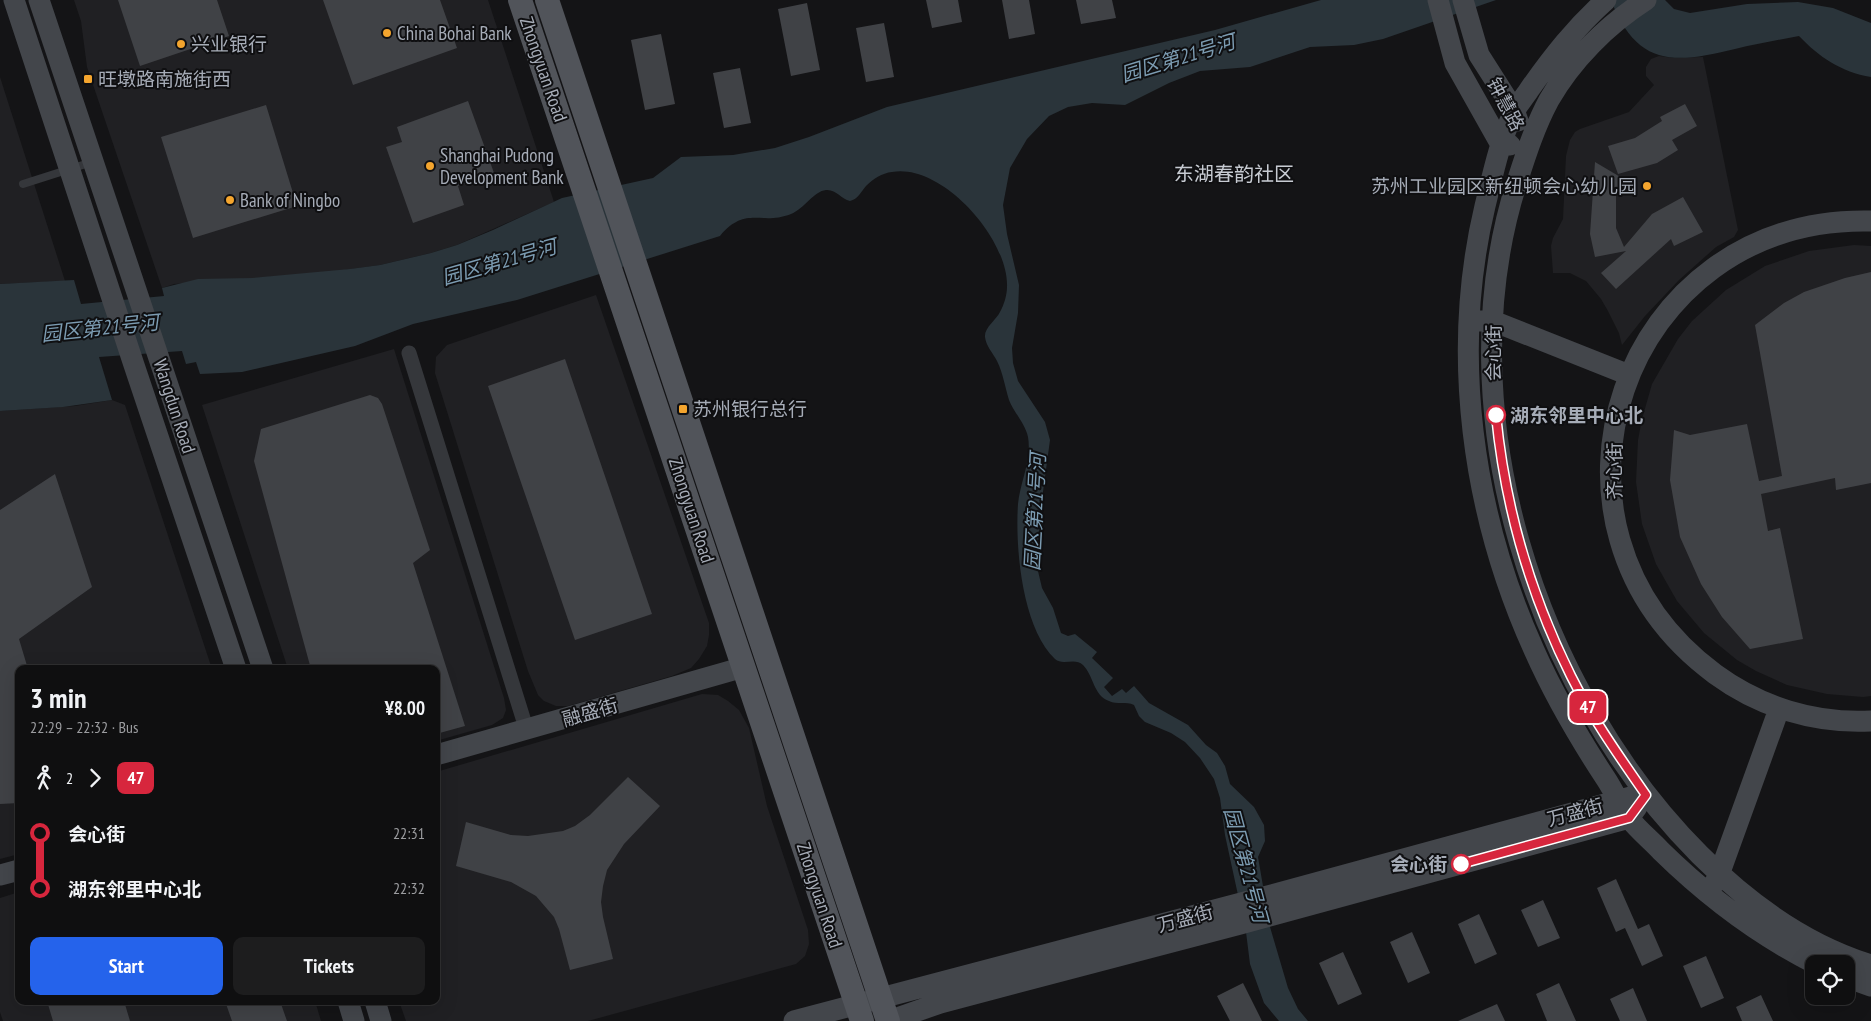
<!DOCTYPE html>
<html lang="en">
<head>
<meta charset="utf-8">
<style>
  :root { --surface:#0f0f10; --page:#1d1d1e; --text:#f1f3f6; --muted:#9b9c9f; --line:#2f2f30; --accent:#2563eb }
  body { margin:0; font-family:"PT Sans Narrow","Noto Sans SC",sans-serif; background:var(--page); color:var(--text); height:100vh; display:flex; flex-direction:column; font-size:19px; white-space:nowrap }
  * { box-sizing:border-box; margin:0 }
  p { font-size:16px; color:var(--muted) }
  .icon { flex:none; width:28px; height:28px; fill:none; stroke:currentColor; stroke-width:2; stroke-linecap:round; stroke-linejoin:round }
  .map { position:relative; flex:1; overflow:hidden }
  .details { position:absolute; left:15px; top:665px; width:425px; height:340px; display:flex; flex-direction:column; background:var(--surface); border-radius:10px; box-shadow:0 5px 20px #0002,0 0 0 1px var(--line) }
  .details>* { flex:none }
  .badge { padding:0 10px; border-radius:8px; font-size:18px; line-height:32px }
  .controls { position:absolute; left:1805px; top:955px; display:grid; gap:10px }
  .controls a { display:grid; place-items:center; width:50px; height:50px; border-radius:10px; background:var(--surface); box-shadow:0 5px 20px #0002,0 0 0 1px var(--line); font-size:25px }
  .map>.badge { position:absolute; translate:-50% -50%; box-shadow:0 0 0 2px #fff }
  .legs { display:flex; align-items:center; gap:8px; height:55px; padding:0 15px; font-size:16px }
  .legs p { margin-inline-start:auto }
  .head { display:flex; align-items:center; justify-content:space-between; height:85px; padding:0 15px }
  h1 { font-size:28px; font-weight:600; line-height:38px }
  .action { display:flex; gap:10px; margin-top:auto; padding:10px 15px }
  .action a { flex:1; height:58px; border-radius:10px; background:var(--accent); color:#fff; font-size:20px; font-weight:600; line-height:58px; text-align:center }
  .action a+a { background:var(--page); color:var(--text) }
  ul { padding:0 15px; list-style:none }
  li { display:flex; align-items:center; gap:18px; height:55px; font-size:19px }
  li i { display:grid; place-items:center; width:8px; height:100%; margin:0 6px; background:currentColor }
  li i::after { content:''; width:12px; height:12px; margin:-6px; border:4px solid; border-radius:50%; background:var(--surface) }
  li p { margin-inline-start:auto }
  li:first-child i { background:linear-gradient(#0000 50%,currentColor 0) }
  li:last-child i { background:linear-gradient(currentColor 50%,#0000 0) }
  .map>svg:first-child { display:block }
  .built { fill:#202023 }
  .water { fill:#2a343a }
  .building { fill:#404246 }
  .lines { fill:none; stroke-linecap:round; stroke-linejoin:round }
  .lane { stroke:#35373b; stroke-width:8 }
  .street { stroke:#35373b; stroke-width:15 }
  .secondary { stroke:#43464b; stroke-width:21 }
  .primary { stroke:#51545a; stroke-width:24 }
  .line-1-casing { stroke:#fff; stroke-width:11 }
  .line-1 { stroke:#d7263d; stroke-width:8 }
  .poi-dot { fill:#f4a52e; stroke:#0f0f11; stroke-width:2 }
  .stop-1-dot { fill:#fff; stroke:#d7263d; stroke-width:2.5 }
  .labels { text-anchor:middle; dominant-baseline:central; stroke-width:4; stroke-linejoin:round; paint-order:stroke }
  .poi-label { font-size:19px; fill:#a6acb7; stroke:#0f0f11; text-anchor:start }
  .street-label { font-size:19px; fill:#a6acb7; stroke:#0f0f11 }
  .stop-label { font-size:19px; font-weight:bold; fill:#a6acb7; stroke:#0f0f11; text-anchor:start }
  .water-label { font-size:20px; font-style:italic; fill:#7c9cb2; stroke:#0f0f11 }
  .neighbourhood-label { font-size:20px; fill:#c7cbd2; stroke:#0f0f11 }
</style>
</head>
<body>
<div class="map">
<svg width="1871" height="1021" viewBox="0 0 1871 1021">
  <rect width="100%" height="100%" fill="#141416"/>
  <!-- built -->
  <path class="built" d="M74,0H488L554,202L457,245L431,253L380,265L323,273L174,284L162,288L87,67L81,21Z
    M1659,56L1673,58L1703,57L1738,230L1734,237L1716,247L1679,280L1645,316L1622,345L1619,333L1608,311L1601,299L1586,281L1570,273H1553L1551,246L1553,238L1563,219L1566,156L1570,140L1575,132L1580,129L1629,112L1654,85L1646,76V67L1651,59Z
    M0,77L65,281L0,284Z
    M1854,245L1871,246V696L1863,697L1827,694L1787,685L1756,671L1737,660L1704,633L1677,601L1656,564L1642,524L1636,482L1638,440L1642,419L1652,384L1678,339L1692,321L1726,290L1765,266L1809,251Z
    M596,295L709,623V635L707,646L699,659L691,668L672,676L568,706H556L544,701L538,695L528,671L435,373L436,357L447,345Z
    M394,349L504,698L506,710L503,718L492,725L436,741V669H288L202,405Z
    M112,400L125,405L212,669H19V854L0,859V411L75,406Z
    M702,694L718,695L728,701L739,710L749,728L767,806L808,930L809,944L805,956L796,964L588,1021H406L399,1001H436V772Z
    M19,892V1001H315L321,1021H3L0,1012V898Z"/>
  <!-- water -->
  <path class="water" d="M1321,0H1496L1383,39L1354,45L1310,47L1250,67L1200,71L1169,83L1125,105L1092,103L1068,107L1049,116L1027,139L1010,168L1003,205L1007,234L1019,285L1018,313L1012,348L1013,363L1018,381L1045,422L1050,440L1042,499L1038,571L1042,588L1053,608L1061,633L1068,636L1075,634L1097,652L1092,658L1113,678L1104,687L1112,696L1122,689L1126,693L1134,686L1149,703L1188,725L1206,745L1217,753L1225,766L1230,784L1254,807L1264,825L1265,841L1258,857L1270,927L1288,988L1298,1009L1308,1021H1279L1264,1003L1250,964L1246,932L1225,835L1220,798L1214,779L1200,758L1185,742L1171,733L1145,722L1139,716L1134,705C1126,701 1117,705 1109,701C1093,695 1094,676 1083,665C1075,657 1063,666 1055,659C1022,628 1015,547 1018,504C1020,482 1032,460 1028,437C1025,423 1014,413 1009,400C1005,387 1003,373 997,361C993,353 986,346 985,337C984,328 996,320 1000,312C1004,305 1007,295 1007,287C1009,239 942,163 892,172C882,173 873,179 866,186C861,192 858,199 850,201C841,199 836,189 826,190C814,191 804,209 791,214C761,226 746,205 720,236L517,300L413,324L355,346L242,372L200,374L196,362L186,364L182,351L99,357L112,400L63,407L0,411V284L74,280L81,304L164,296L162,288L198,279L252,278L350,269L380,265L431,253L457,245L493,230L562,198L653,178L681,157L733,155L775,148L809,137L887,107L1215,30Z
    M1611,0H1665L1674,9L1690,13L1747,4L1798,2L1833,8L1871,23V77C1841,72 1819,57 1799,36C1778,40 1756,44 1735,49C1674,64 1637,67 1611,0Z"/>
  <!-- building -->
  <path class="building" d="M118,0H217L229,36L140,66Z
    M323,0H440L457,48L353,85Z
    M926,0H958L962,22L932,28Z
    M1002,0H1029L1035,34L1009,39Z
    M1076,0H1112L1116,18L1081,24Z
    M807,3L820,70L791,76L778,9Z
    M884,23L894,77L866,82L856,28Z
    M661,34L675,104L645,110L631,40Z
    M740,68L751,123L724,128L713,73Z
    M468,101L494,173L458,186L464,205L413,223L386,147L402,142L397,127Z
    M1685,104L1697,126L1672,140L1678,150L1657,163L1618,174L1608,146L1635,138L1662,121L1660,117Z
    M266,105L297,206L193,238L161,137Z
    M1595,162L1622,178L1616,190V228L1624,247L1652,214L1683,197L1703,232L1674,246L1671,239L1616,289L1601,273L1626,251L1595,257L1590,234Z
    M1871,272V483L1836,490L1835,478L1761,494L1768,531L1780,528L1803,639L1750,649L1722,617L1701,584L1680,537L1670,480L1674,430L1690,435L1747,424L1759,481L1782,476L1755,325L1784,303L1804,292L1845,278Z
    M565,359L652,614L575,640L488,386Z
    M370,395L378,398L382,404L430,550L413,563L465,726L436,734V669H311L254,461L261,429Z
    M55,474L92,587L19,639L28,669H19V803L0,804V510Z
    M628,777L660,806L624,844L607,870L603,886L601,902L603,917L613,959L570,970L559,929L554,917L536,896L511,882L456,866L466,822L511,835L528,836L563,831L575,826L590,815Z
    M1616,879L1638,929L1649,924L1663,956L1642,966L1625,928L1616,932L1597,888Z
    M1543,900L1560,938L1538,947L1521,910Z
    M1479,914L1497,954L1475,964L1458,924Z
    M1412,932L1430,973L1408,983L1390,942Z
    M1343,952L1362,994L1338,1005L1319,963Z
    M1706,956L1724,998L1701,1008L1683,966Z
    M1243,983L1262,1021H1230L1217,996Z
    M1559,983L1576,1021H1547L1536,994Z
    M1633,988L1647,1021H1620L1610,999Z
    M1761,995L1773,1021H1742L1736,1007Z
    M47,1001H124L130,1021H53Z
    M225,1001H280L287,1021H232Z
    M1497,1004L1505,1021H1458Z"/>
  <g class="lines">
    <!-- lane -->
    <path class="lane" d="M23,184L92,162"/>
    <!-- street -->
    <path class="street" d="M409,353L527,731"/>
    <!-- secondary -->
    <path class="secondary" d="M14,0L134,365L236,669
      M39,0L263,669
      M1438,0L1455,63L1500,143L1510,145
      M1463,0L1479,55L1514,110L1518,121
      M1606,0C1575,28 1553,56 1529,90C1524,98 1517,105 1513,114C1499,143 1493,174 1485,206C1450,353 1472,513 1534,650C1554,695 1579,738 1606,779C1614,791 1620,806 1629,818C1638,830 1651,840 1661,851C1707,896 1758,935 1816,964
      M1646,0C1607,25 1572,60 1549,100C1535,126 1526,154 1517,182C1444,410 1535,690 1700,855C1748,903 1806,945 1871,965
      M1871,221C1621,215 1515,526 1715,674C1760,707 1815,724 1871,721
      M1479,321H1493L1629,375
      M436,755L744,667
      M0,875L19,870
      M1714,884L1719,875L1779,709
      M1846,977L1871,986
      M348,1001L354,1021
      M375,1001L381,1021
      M794,1021L1268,896L1631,797
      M889,1021L940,1003L1240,924L1629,818L1637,807"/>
    <!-- primary -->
    <path class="primary" d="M520,0L862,1021
      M547,0L888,1021"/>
  </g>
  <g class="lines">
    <defs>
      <path id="line-1" d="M1461,864L1629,818L1646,795C1619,756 1592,718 1571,676C1530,594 1505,506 1496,415"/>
    </defs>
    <!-- line-1 casing -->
    <use href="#line-1" class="line-1-casing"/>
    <!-- line-1 -->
    <use href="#line-1" class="line-1"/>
  </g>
  <!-- markers -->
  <g class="poi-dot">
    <circle cx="387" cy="33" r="5"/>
    <circle cx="181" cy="44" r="5"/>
    <rect x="83" y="74" width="10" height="10" rx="2.5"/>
    <circle cx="430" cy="166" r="5"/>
    <circle cx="1647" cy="186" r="5"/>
    <circle cx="230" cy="200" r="5"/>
    <rect x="678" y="404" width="10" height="10" rx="2.5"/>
  </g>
  <g class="stop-1-dot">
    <circle cx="1496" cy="415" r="9"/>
    <circle cx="1461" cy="864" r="9"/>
  </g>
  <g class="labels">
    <!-- poi labels -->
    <g class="poi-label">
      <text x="397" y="33">China Bohai Bank</text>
      <text x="191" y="44">兴业银行</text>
      <text x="98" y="79">旺墩路南施街西</text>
      <text x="440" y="155">Shanghai Pudong<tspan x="440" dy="22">Development Bank</tspan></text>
      <text x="1637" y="186" text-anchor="end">苏州工业园区新纽顿会心幼儿园</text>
      <text x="240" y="200">Bank of Ningbo</text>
      <text x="693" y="409">苏州银行总行</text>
    </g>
    <!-- street labels -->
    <g class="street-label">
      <text transform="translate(544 69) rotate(71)">Zhongyuan Road</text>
      <text transform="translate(1506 104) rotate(62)">钟慧路</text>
      <text transform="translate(1493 353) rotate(-90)">会心街</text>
      <text transform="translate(175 406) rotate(72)">Wangdun Road</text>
      <text transform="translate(1614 471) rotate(-90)">齐心街</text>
      <text transform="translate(692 510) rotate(72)">Zhongyuan Road</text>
      <text transform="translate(590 712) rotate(-16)">融盛街</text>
      <text transform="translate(1575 812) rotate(-15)">万盛街</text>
      <text transform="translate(820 895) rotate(72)">Zhongyuan Road</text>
      <text transform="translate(1185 918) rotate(-15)">万盛街</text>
    </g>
    <!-- stop labels -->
    <g class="stop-label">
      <text x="1510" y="415">湖东邻里中心北</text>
      <text x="1447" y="864" text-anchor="end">会心街</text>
    </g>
    <!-- water labels -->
    <g class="water-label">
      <text transform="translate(1178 58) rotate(-17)">园区第21号河</text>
      <text transform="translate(499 262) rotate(-16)">园区第21号河</text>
      <text transform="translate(100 328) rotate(-6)">园区第21号河</text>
      <text transform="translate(1035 512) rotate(-87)">园区第21号河</text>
      <text transform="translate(1246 865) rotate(75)">园区第21号河</text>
    </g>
    <!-- neighbourhood labels -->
    <g class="neighbourhood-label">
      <text x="1234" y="174">东湖春韵社区</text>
    </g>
  </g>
</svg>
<div class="controls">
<a><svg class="icon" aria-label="locate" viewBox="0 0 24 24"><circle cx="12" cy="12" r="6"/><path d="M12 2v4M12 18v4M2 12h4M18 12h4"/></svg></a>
</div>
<b class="badge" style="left:1588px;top:707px;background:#d7263d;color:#fff">47</b>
<section class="details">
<div class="head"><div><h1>3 min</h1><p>22:29 – 22:32 · Bus</p></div><b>¥8.00</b></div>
<div class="legs"><svg class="icon" aria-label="walk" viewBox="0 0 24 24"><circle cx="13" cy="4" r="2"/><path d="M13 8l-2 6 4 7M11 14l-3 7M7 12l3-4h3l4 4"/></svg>2<svg class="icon" aria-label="forward" viewBox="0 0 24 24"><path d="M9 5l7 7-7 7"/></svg><b class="badge" style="background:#d7263d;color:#fff">47</b></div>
<ul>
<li><i style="color:#d7263d"></i><b>会心街</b><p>22:31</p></li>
<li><i style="color:#d7263d"></i><b>湖东邻里中心北</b><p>22:32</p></li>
</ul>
<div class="action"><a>Start</a><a>Tickets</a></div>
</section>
</div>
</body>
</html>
